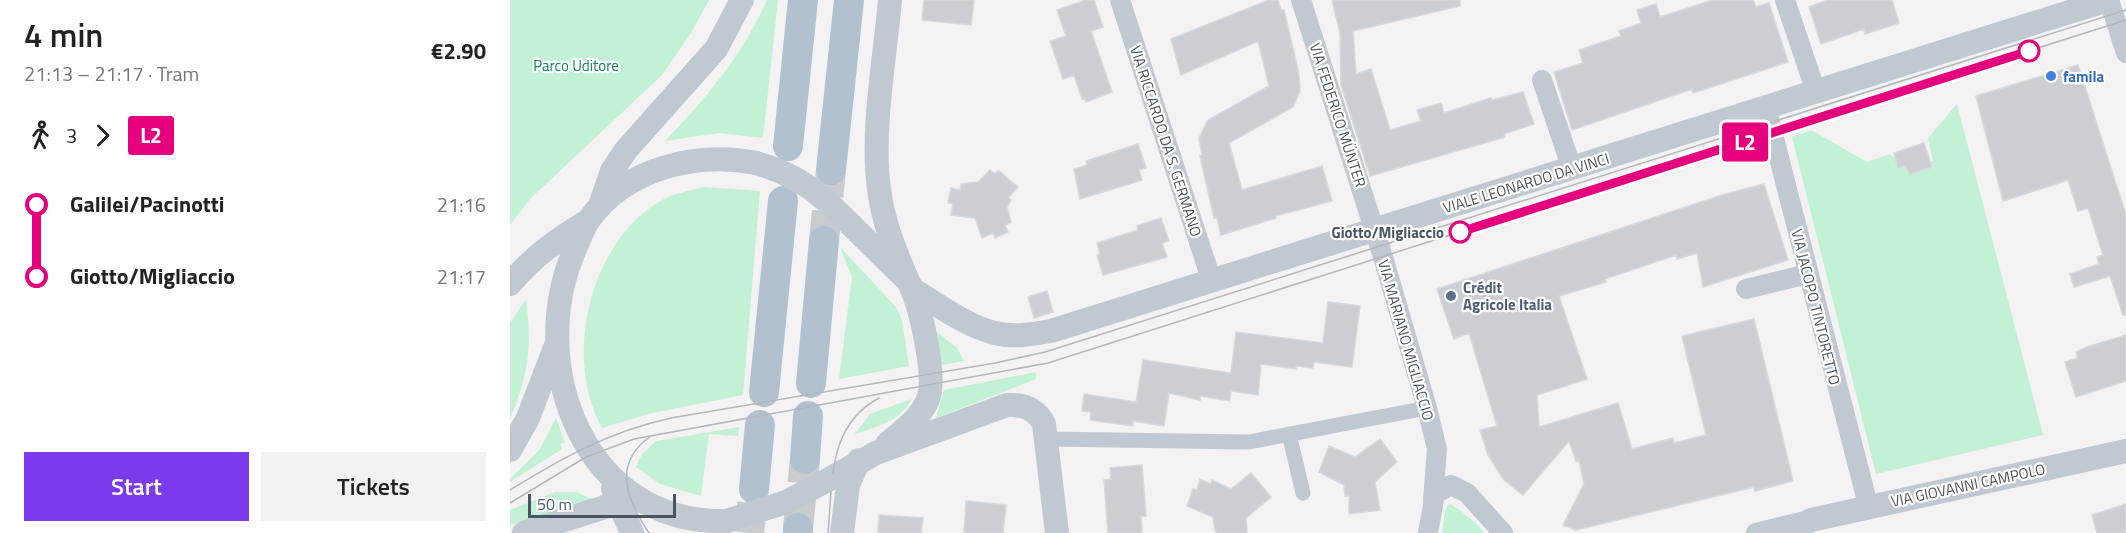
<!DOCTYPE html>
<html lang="en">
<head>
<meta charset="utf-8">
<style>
  :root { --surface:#fff; --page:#f2f2f2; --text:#222; --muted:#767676; --accent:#7c3aed }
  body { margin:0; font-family:"Titillium Web",sans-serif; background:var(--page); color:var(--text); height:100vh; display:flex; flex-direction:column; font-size:22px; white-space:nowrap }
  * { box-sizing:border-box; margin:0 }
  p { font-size:20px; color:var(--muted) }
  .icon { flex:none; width:33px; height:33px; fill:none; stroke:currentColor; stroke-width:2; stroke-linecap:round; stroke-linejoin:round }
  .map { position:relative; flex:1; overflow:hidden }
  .panel { display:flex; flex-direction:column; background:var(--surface); width:510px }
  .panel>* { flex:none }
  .badge { padding:0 12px; border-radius:4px; font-size:21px; line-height:39px }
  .scale { position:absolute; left:18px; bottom:15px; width:148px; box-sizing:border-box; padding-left:6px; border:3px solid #495560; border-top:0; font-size:16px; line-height:21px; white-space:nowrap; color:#495560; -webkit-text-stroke:4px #fff; paint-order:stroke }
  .map>.badge { position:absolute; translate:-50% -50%; box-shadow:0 0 0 3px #fff }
  .legs { display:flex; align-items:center; gap:9px; height:66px; padding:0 24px; font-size:20px }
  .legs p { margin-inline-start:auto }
  .summary { display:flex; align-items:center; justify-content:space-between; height:102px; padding:0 24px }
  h1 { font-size:33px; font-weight:600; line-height:45px }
  .primary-button { display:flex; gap:12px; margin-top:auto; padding:12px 24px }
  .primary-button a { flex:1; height:69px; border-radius:0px; background:var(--accent); color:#fff; font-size:24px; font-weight:600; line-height:69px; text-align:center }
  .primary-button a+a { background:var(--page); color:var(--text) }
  ul { padding:0 24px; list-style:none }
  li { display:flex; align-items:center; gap:21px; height:72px; font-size:22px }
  li i { display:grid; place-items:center; width:9px; height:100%; margin:0 8px; background:currentColor }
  li i::after { content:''; width:15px; height:15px; margin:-8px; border:4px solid; border-radius:50%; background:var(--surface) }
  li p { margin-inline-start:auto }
  li:first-child i { background:linear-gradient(#0000 50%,currentColor 0) }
  li:last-child i { background:linear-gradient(currentColor 50%,#0000 0) }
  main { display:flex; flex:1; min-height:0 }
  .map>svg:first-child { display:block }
  .green { fill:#c2f1d5 }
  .building { fill:#ccced4; stroke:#d6d8dd; stroke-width:1.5 }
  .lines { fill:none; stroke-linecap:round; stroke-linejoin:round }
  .primary-tunnel { stroke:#c9cbce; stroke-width:30; stroke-dasharray:30 15; stroke-linecap:butt }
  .pedestrian { stroke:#c0c9d1; stroke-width:15 }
  .minor { stroke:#c0c9d1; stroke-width:20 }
  .tertiary { stroke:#c0c9d1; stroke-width:24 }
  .primary { stroke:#b2c1d0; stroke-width:30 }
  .tram { stroke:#b4b7bc; stroke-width:1.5 }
  .tertiary-bridge { stroke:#c0c9d1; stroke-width:24 }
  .line-1-casing { stroke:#fff; stroke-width:14 }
  .line-1 { stroke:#e6007e; stroke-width:9 }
  .stop-1-dot { fill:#fff; stroke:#e6007e; stroke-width:3 }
  .shop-dot { fill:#3f7fe0; stroke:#fff; stroke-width:2 }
  .service-dot { fill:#5c6f8a; stroke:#fff; stroke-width:2 }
  .labels { text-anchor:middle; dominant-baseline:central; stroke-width:4.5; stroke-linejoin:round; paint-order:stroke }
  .park-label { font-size:15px; fill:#178550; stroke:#fff }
  .shop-label { font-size:15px; font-weight:bold; fill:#366cbe; stroke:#fff; text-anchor:start }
  .street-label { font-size:15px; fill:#495560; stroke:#fff }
  .stop-label { font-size:15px; font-weight:bold; fill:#495560; stroke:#fff; text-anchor:end }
  .service-label { font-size:15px; font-weight:bold; fill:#4e5e75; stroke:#fff; text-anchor:start }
</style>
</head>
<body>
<main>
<section class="panel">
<div class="summary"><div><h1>4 min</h1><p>21:13 – 21:17 · Tram</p></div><b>€2.90</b></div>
<div class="legs"><svg class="icon" aria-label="walk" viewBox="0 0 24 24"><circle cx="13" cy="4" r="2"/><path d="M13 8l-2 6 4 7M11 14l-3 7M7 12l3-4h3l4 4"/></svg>3<svg class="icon" aria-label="forward" viewBox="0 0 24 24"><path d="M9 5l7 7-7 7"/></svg><b class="badge" style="background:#e6007e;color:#fff">L2</b></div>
<ul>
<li><i style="color:#e6007e"></i><b>Galilei/Pacinotti</b><p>21:16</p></li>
<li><i style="color:#e6007e"></i><b>Giotto/Migliaccio</b><p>21:17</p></li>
</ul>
<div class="primary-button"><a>Start</a><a>Tickets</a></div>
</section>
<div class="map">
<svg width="1616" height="533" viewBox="0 0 1616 533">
  <rect width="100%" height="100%" fill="#f4f2f2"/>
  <!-- green -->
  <path class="green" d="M0,0H199L181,33L152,75L20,199L0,225Z
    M257,0H268L253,138L209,133L155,141C197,98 233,54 257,0Z
    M1447,104L1533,435L1366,474L1282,137L1301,130L1357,162L1380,154L1397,169L1423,161L1418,138Z
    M194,187L250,191L233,395L138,414L92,428C53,358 79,246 147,203C160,194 178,191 194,187Z
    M330,247L386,307L392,320L399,366L329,379L342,277Z
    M16,299C22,347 19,373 0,419V323Z
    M427,332L447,348L454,361L432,365Z
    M526,372V379L426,418L434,390Z
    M402,399C390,422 366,426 344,435L360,414Z
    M46,418L55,442L50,444L52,449L0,482V479L30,449Z
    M229,427L228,436L199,434L191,496L150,484L126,467L132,454L146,441Z
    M45,492H66L82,499L0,525V510Z
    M939,504C945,505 971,526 974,533H932L935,511Z"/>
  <!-- building -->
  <path class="building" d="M414,0H464L461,25L412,20Z
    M576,0H584L593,27L581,31L602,92L576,102L574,98L572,99L564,75L553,79L540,41L556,36L547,10Z
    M759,0H768L771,10H774L789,74L790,91L783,107L719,143L732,190L812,166L822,201L765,216L766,218L711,235L707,218H704L690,156L692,155L689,138L698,120L759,86L748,41L671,75L661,39Z
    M822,0H950V6L843,31L846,74L861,69L880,130L911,121L907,110L931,103L934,113L981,98L982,100L1013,92L1024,124L994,134L995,137L860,176L831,85L830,33Z
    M1203,0H1243L1246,7L1259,3L1278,62L1183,93L1182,89L1062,130L1044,72L1073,63L1069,50L1111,36L1109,31L1131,23L1127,10L1146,4L1150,17Z
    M1318,0H1382L1389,23L1355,34L1354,29L1311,44L1299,7Z
    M1568,65L1616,215V315H1613L1600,276L1564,287L1560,274L1589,264L1587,257L1593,255L1578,208L1568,211L1558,180L1493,201L1466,96Z
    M1414,143L1422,167L1400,174L1395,166L1388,168L1384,153Z
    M628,144L636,168L629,170L632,180L570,199L564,169L577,165L576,161Z
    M480,170L485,174L488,170L508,187L498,198L501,200L497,207L501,222L495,225L498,232L485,238L483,233L472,238L465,218L441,215L443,204L438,203L441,188L450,190L451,184L468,182Z
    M1254,184L1278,260L1193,287L1187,253L1167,259L1166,255L1095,279L1096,282L1049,296L1077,379L1027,395L1029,427L1108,403L1122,449L1163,438L1164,443L1196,435L1172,336L1244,319L1283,481L1245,491L1244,487L1066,530L1053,525L1074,484L1069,460L1066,461L1059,441L1013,495L994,480L978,455L970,430L987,426L959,333L944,339L927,289L1212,195Z
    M651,218L659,241L652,243L657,257L593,275L587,255L590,254L587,243L628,230L627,226Z
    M537,291L543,312L524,318L518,297Z
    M818,302L850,306L842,367L804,362L803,368L786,366V369L751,364L748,395L721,391L720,401L690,396V400L659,393L654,426L623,421V426L580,420L581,412L572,411L574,394L626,402L633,360L721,373L726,332L813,343Z
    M1616,335V381L1566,397L1555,362L1568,358L1566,352L1577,347Z
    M870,439L887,462L865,482L870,510L839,514V496H835L834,485L809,472L819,446L845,457Z
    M632,465L636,516H631L632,533H598L594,480L601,479L600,468Z
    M741,473L761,497L736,518L737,533H708L705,531L703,517L677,506L683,489L687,490L690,479L700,484L702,480L721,489Z
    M456,501L496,505L493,533H454Z
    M1616,504V533H1587L1582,515Z
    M369,515L413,518L411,533H368Z"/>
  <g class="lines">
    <!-- primary-tunnel -->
    <path class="primary-tunnel" d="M314,241L321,170
      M288,528L295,459
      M239,533L244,489"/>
    <!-- pedestrian -->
    <path class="pedestrian" d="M779,434L793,493
      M536,439L739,442L917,408"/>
    <!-- minor -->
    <path class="minor" d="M610,0L702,282
      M791,0L873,257L917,408L927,449L923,500
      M1275,0L1306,92
      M1599,0L1616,53
      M1032,80L1062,169
      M1256,107L1358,505
      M1236,289L1298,274
      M918,533L925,494L941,485L957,493L993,533
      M1246,533L1295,521"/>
    <!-- tertiary -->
    <path class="tertiary" d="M380,0C375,58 361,131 369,189C373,222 385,251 398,281
      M90,206L102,171L116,150L206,49L232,0
      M342,226L398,281C410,303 427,376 418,399C411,418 392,431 377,444
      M0,284C23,257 47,239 78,221
      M403,290C429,305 456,326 485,333C504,338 523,334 541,331L1598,0
      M0,450L18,418L46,345
      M314,482L366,453L497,405C514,404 526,409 534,424L547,533
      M103,489L122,533
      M217,521C75,526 14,365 65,249C69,240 73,229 78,221C115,168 187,151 246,163
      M14,533L126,497
      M332,533L338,485L349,460
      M1281,533L1301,520L1616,451"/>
    <!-- primary -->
    <path class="primary" d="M278,146L293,0
      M321,170L339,0
      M301,383L314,241
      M254,392L273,201
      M295,459L298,416
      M244,489L250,425
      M288,533V528"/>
    <!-- tram -->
    <path class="tram" d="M0,490C54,457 98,432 161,418L485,363L535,352L1616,10
      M0,503L76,457L124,439L538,363L1616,20
      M139,533C117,500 101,464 141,436
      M318,533C323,482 317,426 369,398"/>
    <!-- tertiary-bridge -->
    <path class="tertiary-bridge" d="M246,163C289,175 311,194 342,226
      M217,521L276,502L314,482"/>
  </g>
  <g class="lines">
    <defs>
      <path id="line-1" d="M950,232L1519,51"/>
    </defs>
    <!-- line-1 casing -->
    <use href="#line-1" class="line-1-casing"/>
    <!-- line-1 -->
    <use href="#line-1" class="line-1"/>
  </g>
  <!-- markers -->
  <g class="stop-1-dot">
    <circle cx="1519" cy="51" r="10"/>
    <circle cx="950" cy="232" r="10"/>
  </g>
  <circle class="shop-dot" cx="1541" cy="76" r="6"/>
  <circle class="service-dot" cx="941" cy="296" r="6"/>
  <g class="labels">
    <!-- park labels -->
    <g class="park-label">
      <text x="66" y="65">Parco Uditore</text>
    </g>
    <!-- shop labels -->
    <g class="shop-label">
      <text x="1553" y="76">famila</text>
    </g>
    <!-- street labels -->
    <g class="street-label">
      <text transform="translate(828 115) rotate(72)">VIA FEDERICO MÜNTER</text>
      <text transform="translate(656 141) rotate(72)">VIA RICCARDO DA S. GERMANO</text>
      <text transform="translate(1016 183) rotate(-17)">VIALE LEONARDO DA VINCI</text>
      <text transform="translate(1306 307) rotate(76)">VIA JACOPO TINTORETTO</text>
      <text transform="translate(896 340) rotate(74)">VIA MARIANO MIGLIACCIO</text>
      <text transform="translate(1458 485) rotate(-12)">VIA GIOVANNI CAMPOLO</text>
    </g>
    <!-- stop labels -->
    <g class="stop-label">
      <text x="934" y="232">Giotto/Migliaccio</text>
    </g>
    <!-- service labels -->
    <g class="service-label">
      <text x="953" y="287">Crédit<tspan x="953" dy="17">Agricole Italia</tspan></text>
    </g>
  </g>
</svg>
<div class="scale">50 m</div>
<b class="badge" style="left:1235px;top:142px;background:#e6007e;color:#fff">L2</b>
</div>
</main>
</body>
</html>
